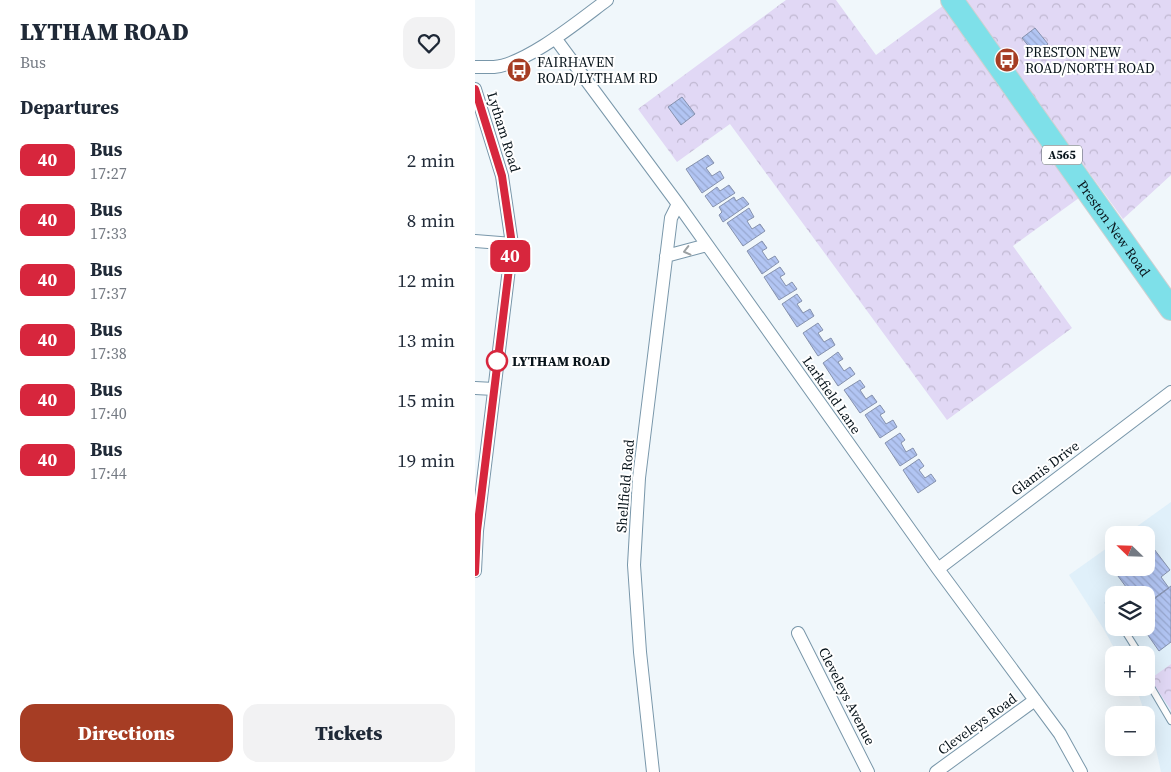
<!DOCTYPE html>
<html lang="en">
<head>
<meta charset="utf-8">
<style>
  :root { --surface:#fff; --page:#f2f2f3; --text:#1f2937; --muted:#747a83; --accent:#a63d24 }
  body { margin:0; font-family:"Source Serif 4",serif; background:var(--page); color:var(--text); height:100vh; display:flex; flex-direction:column; font-size:19px; white-space:nowrap }
  * { box-sizing:border-box; margin:0 }
  p { font-size:16px; color:var(--muted) }
  .icon { flex:none; width:28px; height:28px; fill:none; stroke:currentColor; stroke-width:2; stroke-linecap:round; stroke-linejoin:round }
  .map { position:relative; flex:1; overflow:hidden }
  .details { display:flex; flex-direction:column; background:var(--surface); width:475px }
  .details>* { flex:none }
  .badge { padding:0 10px; border-radius:8px; font-size:18px; line-height:32px }
  .needle { width:32px; rotate:293deg }
  .buttons { position:absolute; left:630px; top:526px; display:grid; gap:10px }
  .buttons a { display:grid; place-items:center; width:50px; height:50px; border-radius:10px; background:var(--surface); box-shadow:0 5px 20px #0002; font-size:25px }
  .map>.badge { position:absolute; translate:-50% -50%; box-shadow:0 0 0 2px #fff }
  h2 { padding:0 20px; font-size:19px; line-height:45px }
  .round { display:grid; place-items:center; flex:none; width:52px; height:52px; border-radius:15px; background:var(--page) }
  .overview { display:flex; align-items:center; justify-content:space-between; height:85px; padding:0 20px }
  h1 { font-size:24px; font-weight:800; line-height:38px }
  .button { display:flex; gap:10px; margin-top:auto; padding:10px 20px }
  .button a { flex:1; height:58px; border-radius:15px; background:var(--accent); color:#fff; font-size:20px; font-weight:800; line-height:58px; text-align:center }
  .button a+a { background:var(--page); color:var(--text) }
  ul { padding:0; list-style:none }
  li { display:flex; align-items:center; gap:15px; height:60px; padding:0 20px }
  li div { flex:1 }
  li b { display:block; font-size:19px }
  li em { font-style:normal }
  li .badge { min-width:55px; font-weight:700; text-align:center }
  main { display:flex; flex:1; min-height:0 }
  .map>svg:first-child { display:block }
  .built { fill:#e0f0fa; fill-rule:evenodd }
  .park { fill:url(#park-crowns) }
  .building { fill:url(#building-back-hatch); stroke:#8591ad }
  .lines { fill:none; stroke-linecap:round; stroke-linejoin:round }
  .lane-casing { stroke:#7997aa; stroke-width:8 }
  .street-casing { stroke:#7997aa; stroke-width:14 }
  .highway-casing { stroke:#cdd0d1; stroke-width:24 }
  .lane { stroke:#fff; stroke-width:6 }
  .street { stroke:#fff; stroke-width:12 }
  .highway { stroke:#7ee0e9; stroke-width:22 }
  .oneway { stroke:#9ca1a3 }
  .line-casing { stroke:#fff; stroke-width:11 }
  .line { stroke:#d7263d; stroke-width:8 }
  .stop-dot { fill:#fff; stroke:#d7263d; stroke-width:2.5 }
  .labels { text-anchor:middle; dominant-baseline:central; stroke-width:4; stroke-linejoin:round; paint-order:stroke }
  .shield { fill:#fff; stroke:#515a5f; stroke-width:1 }
  .shield-label { font-size:12px; font-weight:bold; fill:#07131a }
  .poi-label { font-size:14px; fill:#07131a; stroke:#fff; text-anchor:start }
  .street-label { font-size:14px; fill:#07131a; stroke:#fff }
  .stop-label { font-size:14px; font-weight:bold; fill:#07131a; stroke:#fff; text-anchor:start }
</style>
</head>
<body>
<main>
<section class="details">
<div class="overview"><div><h1>LYTHAM ROAD</h1><p>Bus</p></div><a class="round"><svg class="icon" aria-label="heart" viewBox="0 0 24 24"><path d="M12 20l-8-8c-3-5 5-10 8-4 3-6 11-1 8 4z"/></svg></a></div>
<h2>Departures</h2>
<ul>
<li><span class="badge" style="background:#d7263d;color:#fff">40</span><div><b>Bus</b><p>17:27</p></div><em>2 min</em></li>
<li><span class="badge" style="background:#d7263d;color:#fff">40</span><div><b>Bus</b><p>17:33</p></div><em>8 min</em></li>
<li><span class="badge" style="background:#d7263d;color:#fff">40</span><div><b>Bus</b><p>17:37</p></div><em>12 min</em></li>
<li><span class="badge" style="background:#d7263d;color:#fff">40</span><div><b>Bus</b><p>17:38</p></div><em>13 min</em></li>
<li><span class="badge" style="background:#d7263d;color:#fff">40</span><div><b>Bus</b><p>17:40</p></div><em>15 min</em></li>
<li><span class="badge" style="background:#d7263d;color:#fff">40</span><div><b>Bus</b><p>17:44</p></div><em>19 min</em></li>
</ul>
<div class="button"><a>Directions</a><a>Tickets</a></div>
</section>
<div class="map">
<svg width="696" height="772" viewBox="0 0 696 772">
  <defs>
    <pattern id="park-crowns" width="20" height="18" patternUnits="userSpaceOnUse" patternTransform="scale(1.25)"><rect width="20" height="18" fill="#e1d8f5"/><path d="M2 6a3 3 0 1 1 6 0M12 15a3 3 0 1 1 6 0" fill="none" stroke="#c0b8d1"/></pattern>
    <pattern id="building-back-hatch" width="6" height="6" patternUnits="userSpaceOnUse" patternTransform="scale(1.25)"><rect width="6" height="6" fill="#b2c5f3"/><path d="M-1 5l2 2M0 0l6 6M5-1l2 2" fill="none" stroke="#98a8d0"/></pattern>
  </defs>
  <rect width="100%" height="100%" fill="#f0f7fb"/>
  <!-- built -->
  <path class="built" d="M696,502V772H686L680,744L664,696L660,688H671V655H643L628,628L594,575L639,543V568H671V535H650ZM639,595H671V628H639Z"/>
  <!-- park -->
  <path class="park" d="M311,0H361L401,55L469,5L608,195L538,246L597,328L472,420L255,124L202,162L163,109Z
    M488,0H696V175L648,219Z
    M696,664V710L675,679Z"/>
  <!-- building -->
  <path class="building" d="M560,28L573,44L560,54L547,38Z
    M207,97L220,114L206,125L193,107Z
    M233,155L239,163L231,168L237,176L245,171L249,178L227,193L211,169Z
    M254,185L260,193L238,207L230,196L242,187L245,191Z
    M259,197L261,201L268,197L274,204L248,222L244,215L247,212L244,207Z
    M274,208L279,217L272,221L277,229L285,224L290,231L268,246L252,223Z
    M287,241L292,248L287,251L293,260L300,256L304,262L287,274L272,251Z
    M305,267L310,274L305,277L311,286L317,282L322,289L304,300L289,277Z
    M322,294L327,301L322,304L328,313L335,309L339,316L322,327L307,304Z
    M343,323L348,330L343,333L349,342L356,338L360,345L343,356L328,333Z
    M363,352L368,359L363,362L369,371L375,367L380,374L363,386L348,363Z
    M385,380L390,387L385,390L391,399L397,395L402,402L385,413L369,390Z
    M405,405L410,412L405,415L411,424L418,420L422,427L405,438L390,415Z
    M425,433L430,440L426,443L431,452L438,448L442,455L425,466L410,443Z
    M444,459L449,466L444,470L450,478L456,474L461,481L443,493L428,470Z
    M676,545L695,570L686,577L694,588L674,603L671,599V595H668L666,593L663,595H657L640,572L646,568H671V548Z
    M696,586V642L684,651L668,628H671V604Z"/>
  <g class="lines">
    <defs>
      <path id="lane" d="M634,603L639,611
        M648,628L665,655
        M671,667L676,687L696,721"/>
      <path id="street" d="M80,38L203,204L463,569L585,734L606,772
        M0,67C6,67 13,67 19,67C52,64 105,20 132,0
        M0,89L27,176L37,244L2,531L0,571
        M0,241L37,244
        M191,256L232,245
        M0,388L19,389
        M463,569L696,392
        M323,633L393,772
        M178,772L165,652L159,565L164,478L196,218L203,204
        M461,772L560,700"/>
      <g id="highway">
        <path id="s1" d="M477,0L696,309"/>
      </g>
    </defs>
    <!-- lane casing -->
    <use href="#lane" class="lane-casing"/>
    <!-- street casing -->
    <use href="#street" class="street-casing"/>
    <!-- highway casing -->
    <use href="#highway" class="highway-casing"/>
    <!-- lane -->
    <use href="#lane" class="lane"/>
    <!-- street -->
    <use href="#street" class="street"/>
    <!-- highway -->
    <use href="#highway" class="highway"/>
  </g>
  <!-- one-way arrows -->
  <defs><path id="oneway-chevron" d="M-2-3.5L2.5 0L-2 3.5" fill="none" stroke-width="1.6" stroke-linecap="round" stroke-linejoin="round" transform="scale(1.25)"/></defs>
  <use class="oneway" href="#oneway-chevron" transform="translate(212 251) rotate(166)"/>
  <g class="lines">
    <defs>
      <path id="line" d="M0,89L27,176L37,244L2,531L0,572"/>
    </defs>
    <!-- line casing -->
    <use href="#line" class="line-casing"/>
    <!-- line -->
    <use href="#line" class="line"/>
  </g>
  <!-- icons -->
  <defs>
    <symbol id="bus-disc" viewBox="-11 -11 22 22"><circle r="9.5" fill="#a63d24" stroke="#fff"/><path d="M-5-6H5V4H4V6H2V4H-2V6H-4V4H-5ZM-3.5-4V0h7V-4ZM-3.5 1.2v1.5H-2V1.2ZM2 1.2v1.5H3.5V1.2Z" fill="#fff"/></symbol>
  </defs>
  <g fill-rule="evenodd">
    <use href="#bus-disc" x="518" y="46" width="28" height="28"/>
    <use href="#bus-disc" x="30" y="56" width="28" height="28"/>
  </g>
  <!-- markers -->
  <circle class="stop-dot" cx="22" cy="361" r="10"/>
  <g class="labels">
    <!-- shield labels -->
    <rect class="shield" x="567" y="145.5" width="40" height="19" rx="4"/>
    <g class="shield-label">
      <text x="587" y="155">A565</text>
    </g>
    <!-- poi labels -->
    <g class="poi-label">
      <text x="550" y="52">PRESTON NEW<tspan x="550" dy="16">ROAD/NORTH ROAD</tspan></text>
      <text x="62" y="62">FAIRHAVEN<tspan x="62" dy="16">ROAD/LYTHAM RD</tspan></text>
    </g>
    <!-- street labels -->
    <g class="street-label">
      <text transform="translate(29 132) rotate(73)">Lytham Road</text>
      <text stroke="none"><textPath href="#s1" startOffset="280">Preston New Road</textPath></text>
      <text transform="translate(357 395) rotate(55)">Larkfield Lane</text>
      <text transform="translate(570 468) rotate(-37)">Glamis Drive</text>
      <text transform="translate(150 486) rotate(-85)">Shellfield Road</text>
      <text transform="translate(372 696) rotate(63)">Cleveleys Avenue</text>
      <text transform="translate(502 724) rotate(-36)">Cleveleys Road</text>
    </g>
    <!-- stop labels -->
    <g class="stop-label">
      <text x="37" y="361">LYTHAM ROAD</text>
    </g>
  </g>
</svg>
<div class="buttons">
<a><svg class="needle" viewBox="-14 -14 28 28"><path d="M0-13l5 13h-10z" fill="#e53935"/><path d="M0 13l5-13h-10z" fill="#747a83"/></svg></a>
<a><svg class="icon" aria-label="layers" viewBox="0 0 24 24"><path d="M12 4l9 5-9 5-9-5zM3 14l9 5 9-5"/></svg></a>
<a>+</a>
<a>−</a>
</div>
<b class="badge" style="left:35px;top:256px;background:#d7263d;color:#fff">40</b>
</div>
</main>
</body>
</html>
